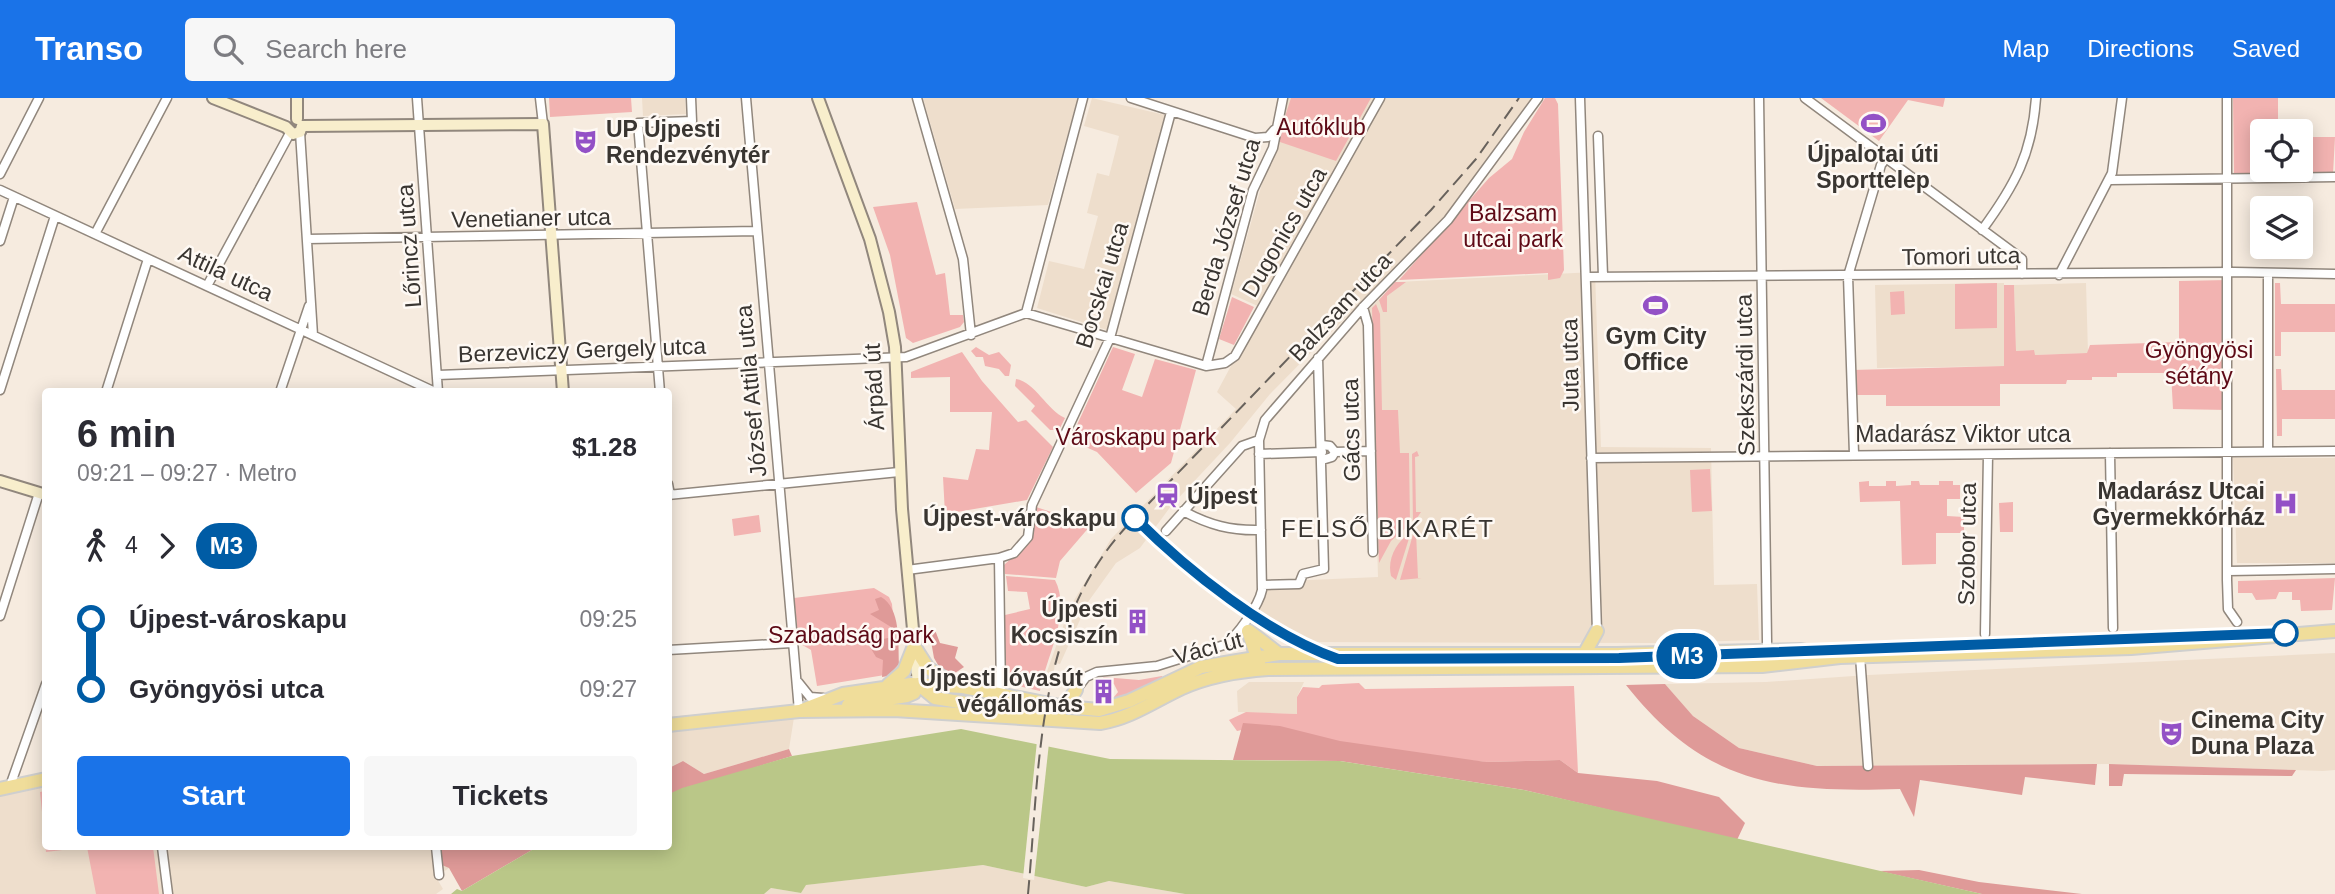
<!DOCTYPE html>
<html lang="en">
<head>
<meta charset="utf-8">
<style>
  :root { --surface:#fff; --page:#f7f7f7; --text:#2b2b33; --muted:#7c7c81; --accent:#1a73e8 }
  body { margin:0; font-family:Arial,sans-serif; background:var(--page); color:var(--text); height:100vh; display:flex; flex-direction:column; font-size:26px; white-space:nowrap }
  * { box-sizing:border-box; margin:0 }
  p { font-size:23px; color:var(--muted) }
  .icon { flex:none; width:38px; height:38px; fill:none; stroke:currentColor; stroke-width:2; stroke-linecap:round; stroke-linejoin:round }
  .map { position:relative; flex:1; overflow:hidden }
  .side { position:absolute; left:42px; top:290px; width:630px; height:462px; display:flex; flex-direction:column; background:var(--surface); border-radius:7px; box-shadow:0 4px 18px #0003 }
  .side>* { flex:none }
  .badge { padding:0 14px; border-radius:23px; font-size:24px; line-height:46px }
  .fabs { position:absolute; left:2250px; top:21px; display:grid; gap:14px }
  .fabs a { display:grid; place-items:center; width:63px; height:63px; border-radius:7px; background:var(--surface); box-shadow:0 4px 18px #0003; font-size:35px }
  .map>.badge { position:absolute; translate:-50% -50%; box-shadow:0 0 0 4px #fff }
  .legs { display:flex; align-items:center; gap:10px; height:77px; padding:0 35px; font-size:23px }
  .legs p { margin-inline-start:auto }
  .overview { display:flex; align-items:center; justify-content:space-between; height:119px; padding:0 35px }
  h1 { font-size:38px; font-weight:800; line-height:52px }
  .primary-button { display:flex; gap:14px; margin-top:auto; padding:14px 35px }
  .primary-button a { flex:1; height:80px; border-radius:7px; background:var(--accent); color:#fff; font-size:28px; font-weight:800; line-height:80px; text-align:center }
  .primary-button a+a { background:var(--page); color:var(--text) }
  ul { padding:0 35px; list-style:none }
  li { display:flex; align-items:center; gap:24px; height:70px; font-size:26px }
  li i { display:grid; place-items:center; width:10px; height:100%; margin:0 9px; background:currentColor }
  li i::after { content:''; width:18px; height:18px; margin:-9px; border:5px solid; border-radius:50%; background:var(--surface) }
  li p { margin-inline-start:auto }
  li:first-child i { background:linear-gradient(#0000 50%,currentColor 0) }
  li:last-child i { background:linear-gradient(currentColor 50%,#0000 0) }
  header { display:flex; align-items:center; gap:42px; box-sizing:border-box; height:98px; padding:0 35px; background:var(--accent); color:#fff }
  header strong { font-size:33px }
  nav { display:flex; gap:38px; margin-inline-start:auto; font-size:24px }
  .search { width:490px; height:63px; background:var(--page); display:flex; align-items:center; gap:18px; box-sizing:border-box; padding:0 24px; border-radius:7px; color:var(--muted); font-size:26px }
  .map>svg:first-child { display:block }
  .built { fill:#eedecc }
  .green { fill:#f2b3b1 }
  .forest { fill:#df9a98 }
  .water { fill:#bac788 }
  .pier { fill:#f6ebdf }
  .lines { fill:none; stroke-linecap:round; stroke-linejoin:round }
  .street-casing { stroke:#91877d; stroke-width:11 }
  .secondary-casing { stroke:#91877d; stroke-width:14 }
  .primary-casing { stroke:#cfcfce; stroke-width:16 }
  .street { stroke:#fff; stroke-width:8 }
  .secondary { stroke:#f8eecc; stroke-width:10 }
  .primary { stroke:#f0dd9a; stroke-width:12 }
  .rail { stroke:#68625c; stroke-width:2; stroke-dasharray:14 7; stroke-linecap:butt }
  .line-1-casing { stroke:#fff; stroke-width:16 }
  .line-1 { stroke:#005ca5; stroke-width:10 }
  .stop-1-dot { fill:#fff; stroke:#005ca5; stroke-width:3.5 }
  .labels { text-anchor:middle; dominant-baseline:central; stroke-width:5; stroke-linejoin:round; paint-order:stroke }
  .park-label { font-size:23px; fill:#5e0a16; stroke:#fef9f4 }
  .poi-label { font-size:23px; font-weight:bold; fill:#393531; stroke:#fef9f4; text-anchor:start }
  .street-label { font-size:23px; fill:#393531; stroke:#fef9f4 }
  .stop-label { font-size:23px; font-weight:bold; fill:#393531; stroke:#fef9f4; text-anchor:end }
  .neighbourhood-label { font-size:24px; letter-spacing:2px; fill:#393531; stroke:#fef9f4 }
</style>
</head>
<body>
<header>
<strong>Transo</strong>
<div class="search"><svg class="icon" aria-label="search" viewBox="0 0 24 24"><circle cx="10" cy="10" r="6"/><path d="M15 15l6 6"/></svg>Search here</div>
<nav><a>Map</a><a>Directions</a><a>Saved</a></nav>
</header>
<div class="map">
<svg width="2335" height="796" viewBox="0 0 2335 796">
  <rect width="100%" height="100%" fill="#f6ebdf"/>
  <!-- built -->
  <path class="built" d="M642,0H685L686,16L643,18Z
    M923,0H1078L1048,107L955,111Z
    M1092,0L1165,17L1107,232L1037,210L1049,163L1084,171L1098,118L1087,115L1097,75L1109,78L1116,51L1119,38L1084,28Z
    M1286,0H1534L1447,117L1270,296L1230,345L1171,408L1140,450L1116,465L1088,504L1060,566L1055,565L1053,580L1045,579L1070,509L1111,441L1236,311L1217,294L1262,210L1231,196Z
    M1595,174L1601,349L1711,350L1714,487L1757,486L1759,542L1658,545L1300,544L1260,523L1258,502L1266,484L1378,479L1370,210L1397,184Z
    M2004,185V268L1877,270L1875,187Z
    M2086,185L2088,255L2034,257V252L2016,253L2014,187Z
    M2233,360H2335V465H2237Z
    M2335,555V672L2323,673L2109,666L1817,668L1739,650L1693,618L1665,586L1766,584L1868,577Z
    M1249,584H1304L1297,599V616L1238,614L1237,593Z
    M796,607L789,651L704,676L683,663L669,670V619Z
    M45,676L46,749H439L449,770L436,779L443,791L436,796H0V684Z
    M983,767L1086,789L1109,783L1185,796H764L771,790L801,795L805,787Z"/>
  <!-- green -->
  <path class="green" d="M549,0H631L632,14L550,19Z
    M1291,0H1371L1336,63L1277,43Z
    M1545,0H1555L1558,6L1564,172L1560,180L1548,182V175L1399,182L1489,80L1512,61L1524,34Z
    M1821,0H1945L1943,9L1908,2L1879,43Z
    M2233,0H2278V33H2263V72H2278V77L2234,78Z
    M2301,39H2335L2333,76L2287,77V72H2301Z
    M917,104L936,177L945,175L950,217H963L964,224L960,229L913,245L906,240L890,157L873,109Z
    M2228,182V312L2173,311L2171,275H2117V279H2092V282H2067L2066,286H2000V308H1886V297H1853L1852,272L2004,268V187H2014L2016,253L2034,252L2035,257L2087,255L2090,247L2179,244V183Z
    M1395,184H1406L1387,198V214H1383L1379,202Z
    M1997,185V230L1955,231V186Z
    M2275,185H2280L2281,206H2335V234H2281V258H2275Z
    M1904,193L1905,216L1891,217L1890,194Z
    M1232,199L1254,209L1234,247L1219,241Z
    M1376,206L1380,216L1382,312H1398L1400,355H1409L1410,426L1391,443L1379,465L1372,210Z
    M976,249L989,257L999,254L1011,267L1009,278H1005L999,271L985,268L983,259H976L971,253Z
    M1113,249L1135,256L1122,292L1142,299L1155,261L1196,272L1171,365L1136,395L1097,354L1070,342Z
    M962,254L982,283L1018,324L1026,322L1053,349L1027,402L945,416L943,379L968,382L976,351L989,352L992,314H950V279L911,280V274Z
    M2276,271H2281L2282,292H2335V321H2282V338H2277Z
    M1016,281C1035,284 1047,312 1065,320L1059,332H1050L1031,313L1035,308L1015,288Z
    M1417,353L1419,358L1415,359L1416,414H1421L1413,426L1412,356Z
    M1710,371L1712,413L1692,414L1690,372Z
    M1869,383V388H1886V383H1896V388L1911,387V383H1919L1920,387H1939V383H1953V387H1960V401H1947V418L1964,419V435H1936V466L1902,467L1900,403L1860,404L1859,384Z
    M2013,404V434H2000L1999,405Z
    M1036,409L1091,427L1060,463L1056,480L1005,476L1004,467L1032,441Z
    M759,417L761,434L734,438L732,421Z
    M1420,432L1416,434L1418,480H1422L1400,482L1414,433Z
    M1411,434L1396,482L1391,478C1387,461 1396,444 1411,434Z
    M1006,478L1055,482C1072,515 1046,559 1040,593L1005,585V517L1030,511L1027,494L1008,493Z
    M2335,480L2332,512L2301,513L2300,502H2292V494H2279L2276,501L2256,502L2252,495H2238V483Z
    M874,490L889,499L892,506L897,567L891,576L817,588L811,552L799,545L794,500Z
    M1162,578L1164,582L1113,607L1095,606L1114,599L1118,594L1114,586L1106,585L1103,579L1139,582Z
    M1359,585L1365,591L1574,588L1578,675L1560,662L1485,664L1347,649L1265,627L1237,633L1229,622L1246,614L1297,616V599L1303,589L1319,590L1322,587Z
    M45,693L46,749H153L159,796H96L87,749L46,754L40,694Z"/>
  <!-- forest -->
  <path class="forest" d="M881,499C901,510 898,545 899,566L888,578L882,579L883,562L876,559L870,549L875,543L892,539L891,529L870,516L879,512L875,501Z
    M929,532H935L940,545L958,549L955,560L964,569L955,575L941,572L934,560Z
    M1665,586L1693,618L1739,650L1817,668L2097,666L2095,687L2025,679L2022,697L1920,682L1914,719L1900,691C1780,695 1705,687 1626,587Z
    M1243,625L1280,628L1340,643L1486,664L1560,662L1578,675L1657,683L1719,699L1745,725L1737,742L1524,692L1340,663L1233,662Z
    M789,651L792,658L669,696V670L683,663L704,676Z
    M2109,666L2296,672L2292,678L2124,676L2122,688H2109Z
    M439,749H537L462,793L449,770L442,767Z
    M1919,772L1979,784L2082,796H1982L1879,773Z"/>
  <!-- water -->
  <path class="water" d="M961,631L1110,661L1340,663L1524,692L1982,796H1185L1109,783L1086,789L983,767L806,787L801,795L771,790L764,796H451L457,791L462,793L537,749H668L669,696L682,690L792,658Z"/>
  <!-- pier -->
  <path class="pier" d="M1037,643L1049,645L1034,782L1023,780Z"/>
  <g class="lines">
    <defs>
      <path id="street" d="M417,0L438,294
        M540,0L543,26
        M746,0L799,613
        M917,0L963,161L971,237
        M1131,0L1255,40L1268,39L1274,32
        M1580,0L1597,533
        M1805,0L2022,161V176
        M2227,0V482L2228,511L2237,524
        M300,34L313,237
        M1598,38L1603,178
        M0,76L39,0
        M2110,82L2335,79
        M0,92L435,294
        M1982,132C2015,87 2032,56 2036,0
        M95,136L167,0
        M307,141L756,133
        M0,143L14,99
        M2268,175V353
        M2059,177L2112,75L2122,0
        M1587,179L2234,174L2335,176
        M207,188L290,35
        M1363,209L1368,227L1373,454
        M1026,215L1083,0
        M1206,268L1253,92L1273,50L1283,0
        M438,277L906,259L1026,215L1206,268L1225,265L1235,258L1380,0
        M0,292L55,118
        M106,294L148,161
        M280,294L309,208
        M660,294L638,25L692,23L691,0
        M1322,347L1330,348L1335,354L1332,359L1322,362
        M1335,354L1371,353
        M2110,355L2113,530
        M1259,356L1322,354
        M1854,356L1848,178L1881,67L1886,60
        M1591,360L2335,353
        M668,386L670,397
        M668,397L899,374
        M1183,413C1209,427 1231,433 1261,432
        M1166,433L1242,348L1259,342
        M999,460L1001,596
        M907,472L999,460L1014,455L1028,439L1032,407L1110,240L1171,14
        M2228,473L2335,471
        M1262,487L1299,486L1303,476L1324,471L1318,260
        M0,518L39,395
        M1985,536L1988,357
        M668,552L792,545
        M1860,558L1868,668
        M1747,568L1767,553V543L1759,0
        M798,584L810,599L823,600
        M1076,592L1086,579L1097,574L1157,568L1224,547C1237,539 1259,507 1262,492L1259,342L1265,322L1363,209L1448,122L1538,0
        M10,688L46,586
        M162,749L168,796
        M436,749L439,777"/>
      <path id="secondary" d="M213,0L286,29L293,36L300,34L302,28
        M297,0V21
        M818,0L870,141L889,214L895,249L902,411L918,586
        M302,28L543,26L563,294
        M0,383L46,397"/>
      <path id="primary" d="M1248,533L1259,565
        M1249,533L1279,556
        M914,548L928,570L953,586
        M1582,560L1597,533
        M918,586L935,600L1009,612
        M888,587L904,573L914,548
        M848,607L907,598L914,595L918,586
        M802,612L843,596L911,586L963,589L1065,609L1099,612L1129,603L1201,569L1279,556H1616L1801,552L1831,558
        M1062,612L1076,592
        M668,627L799,613L894,612L1100,625C1131,620 1154,603 1182,590C1209,578 1238,573 1268,571L1762,568L1840,559L2131,550L2335,533
        M0,691L46,681"/>
    </defs>
    <!-- street casing -->
    <use href="#street" class="street-casing"/>
    <!-- secondary casing -->
    <use href="#secondary" class="secondary-casing"/>
    <!-- primary casing -->
    <use href="#primary" class="primary-casing"/>
    <!-- street -->
    <use href="#street" class="street"/>
    <!-- secondary -->
    <use href="#secondary" class="secondary"/>
    <!-- primary -->
    <use href="#primary" class="primary"/>
    <!-- rail -->
    <path class="rail" d="M1028,796C1040,670 1035,527 1127,428L1431,112L1476,61L1519,0"/>
  </g>
  <g class="lines">
    <defs>
      <path id="line-1" d="M1135,420C1188,473 1267,536 1338,561L1619,560L2285,535"/>
    </defs>
    <!-- line-1 casing -->
    <use href="#line-1" class="line-1-casing"/>
    <!-- line-1 -->
    <use href="#line-1" class="line-1"/>
  </g>
  <!-- icons -->
  <defs>
    <symbol id="stadium-bare" viewBox="-9 -9 18 18"><path d="M0-5a6.5 5 0 1 0 0 10a6.5 5 0 1 0 0-10ZM-3.5-1.8h7v3.6h-7Z" fill="#9351c6" stroke="#fef9f4" stroke-width="2.5" paint-order="stroke"/></symbol>
    <symbol id="theatre-bare" viewBox="-9 -9 18 18"><path d="M-5-5.5Q0-4 5-5.5V0Q5 5 0 6Q-5 5-5 0ZM-3.3-2.5H-1v1.5H-3.3ZM1-2.5H3.3v1.5H1ZM-2.8 1Q0 5.5 2.8 1Z" fill="#9351c6" stroke="#fef9f4" stroke-width="2.5" paint-order="stroke"/></symbol>
    <symbol id="station-bare" viewBox="-9 -9 18 18"><path d="M-3-6H3Q5-6 5-4V2Q5 4 3 4L4.5 6H3L1.5 4h-3L-3 6H-4.5L-3 4Q-5 4-5 2V-4Q-5-6-3-6ZM-3.5-4v3h7v-3ZM-3.5 1v1.5H-2V1ZM2 1v1.5H3.5V1Z" fill="#9351c6" stroke="#fef9f4" stroke-width="2.5" paint-order="stroke"/></symbol>
    <symbol id="hospital-bare" viewBox="-9 -9 18 18"><path d="M-5-5h3v3.5h4V-5h3V5h-3V1.5h-4V5h-3Z" fill="#9351c6" stroke="#fef9f4" stroke-width="2.5" paint-order="stroke"/></symbol>
    <symbol id="building-bare" viewBox="-9 -9 18 18"><path d="M-4-6H4V6H1V3H-1V6H-4ZM-2.5-4.3h1.7v1.8h-1.7ZM.8-4.3h1.7v1.8H.8ZM-2.5-1h1.7V.8h-1.7ZM.8-1h1.7V.8H.8Z" fill="#9351c6" stroke="#fef9f4" stroke-width="2.5" paint-order="stroke"/></symbol>
  </defs>
  <g fill-rule="evenodd">
    <use href="#stadium-bare" x="1856" y="8" width="35" height="35"/>
    <use href="#theatre-bare" x="568" y="26" width="35" height="35"/>
    <use href="#stadium-bare" x="1638" y="190" width="35" height="35"/>
    <use href="#station-bare" x="1150" y="380" width="35" height="35"/>
    <use href="#hospital-bare" x="2268" y="388" width="35" height="35"/>
    <use href="#building-bare" x="1120" y="506" width="35" height="35"/>
    <use href="#building-bare" x="1086" y="576" width="35" height="35"/>
    <use href="#theatre-bare" x="2154" y="618" width="35" height="35"/>
  </g>
  <!-- markers -->
  <g class="stop-1-dot">
    <circle cx="1135" cy="420" r="12"/>
    <circle cx="2285" cy="535" r="12"/>
  </g>
  <g class="labels">
    <!-- park labels -->
    <g class="park-label">
      <text x="1321" y="29">Autóklub</text>
      <text x="1513" y="115">Balzsam<tspan x="1513" dy="26">utcai park</tspan></text>
      <text x="2199" y="252">Gyöngyösi<tspan x="2199" dy="26">sétány</tspan></text>
      <text x="1136" y="339">Városkapu park</text>
      <text x="851" y="537">Szabadság park</text>
    </g>
    <!-- poi labels -->
    <g class="poi-label">
      <text x="606" y="31">UP Újpesti<tspan x="606" dy="26">Rendezvénytér</tspan></text>
      <text x="1873" y="56" text-anchor="middle">Újpalotai úti<tspan x="1873" dy="26">Sporttelep</tspan></text>
      <text x="1656" y="238" text-anchor="middle">Gym City<tspan x="1656" dy="26">Office</tspan></text>
      <text x="2265" y="393" text-anchor="end">Madarász Utcai<tspan x="2265" dy="26">Gyermekkórház</tspan></text>
      <text x="1187" y="398">Újpest</text>
      <text x="1118" y="511" text-anchor="end">Újpesti<tspan x="1118" dy="26">Kocsiszín</tspan></text>
      <text x="1083" y="580" text-anchor="end">Újpesti lóvasút<tspan x="1083" dy="26">végállomás</tspan></text>
      <text x="2191" y="622">Cinema City<tspan x="2191" dy="26">Duna Plaza</tspan></text>
    </g>
    <!-- street labels -->
    <g class="street-label">
      <text transform="translate(531 120) rotate(-1)">Venetianer utca</text>
      <text transform="translate(1226 129) rotate(-73)">Berda József utca</text>
      <text transform="translate(1284 134) rotate(-60)">Dugonics utca</text>
      <text transform="translate(409 148) rotate(-94)">Lőrincz utca</text>
      <text transform="translate(1961 158) rotate(-1)">Tomori utca</text>
      <text transform="translate(226 175) rotate(25)">Attila utca</text>
      <text transform="translate(1102 187) rotate(-73)">Bocskai utca</text>
      <text transform="translate(1340 209) rotate(-47)">Balzsam utca</text>
      <text transform="translate(582 252) rotate(-2)">Berzeviczy Gergely utca</text>
      <text transform="translate(1570 267) rotate(-91)">Juta utca</text>
      <text transform="translate(1745 277) rotate(-91)">Szekszárdi utca</text>
      <text transform="translate(874 289) rotate(-93)">Árpád út</text>
      <text transform="translate(751 293) rotate(-95)">József Attila utca</text>
      <text transform="translate(1351 332) rotate(-91)">Gács utca</text>
      <text x="1963" y="336">Madarász Viktor utca</text>
      <text transform="translate(1967 446) rotate(-89)">Szobor utca</text>
      <text transform="translate(1208 550) rotate(-15)">Váci út</text>
    </g>
    <!-- stop labels -->
    <g class="stop-label">
      <text x="1116" y="420">Újpest-városkapu</text>
    </g>
    <!-- neighbourhood labels -->
    <g class="neighbourhood-label">
      <text x="1388" y="430">FELSŐ BIKARÉT</text>
    </g>
  </g>
</svg>
<div class="fabs">
<a><svg class="icon" aria-label="locate" viewBox="0 0 24 24"><circle cx="12" cy="12" r="6"/><path d="M12 2v4M12 18v4M2 12h4M18 12h4"/></svg></a>
<a><svg class="icon" aria-label="layers" viewBox="0 0 24 24"><path d="M12 4l9 5-9 5-9-5zM3 14l9 5 9-5"/></svg></a>
</div>
<b class="badge" style="left:1687px;top:558px;background:#005ca5;color:#fff">M3</b>
<section class="side">
<div class="overview"><div><h1>6 min</h1><p>09:21 – 09:27 · Metro</p></div><b>$1.28</b></div>
<div class="legs"><svg class="icon" aria-label="walk" viewBox="0 0 24 24"><circle cx="13" cy="4" r="2"/><path d="M13 8l-2 6 4 7M11 14l-3 7M7 12l3-4h3l4 4"/></svg>4<svg class="icon" aria-label="forward" viewBox="0 0 24 24"><path d="M9 5l7 7-7 7"/></svg><b class="badge" style="background:#005ca5;color:#fff">M3</b></div>
<ul>
<li><i style="color:#005ca5"></i><b>Újpest-városkapu</b><p>09:25</p></li>
<li><i style="color:#005ca5"></i><b>Gyöngyösi utca</b><p>09:27</p></li>
</ul>
<div class="primary-button"><a>Start</a><a>Tickets</a></div>
</section>
</div>
</body>
</html>
